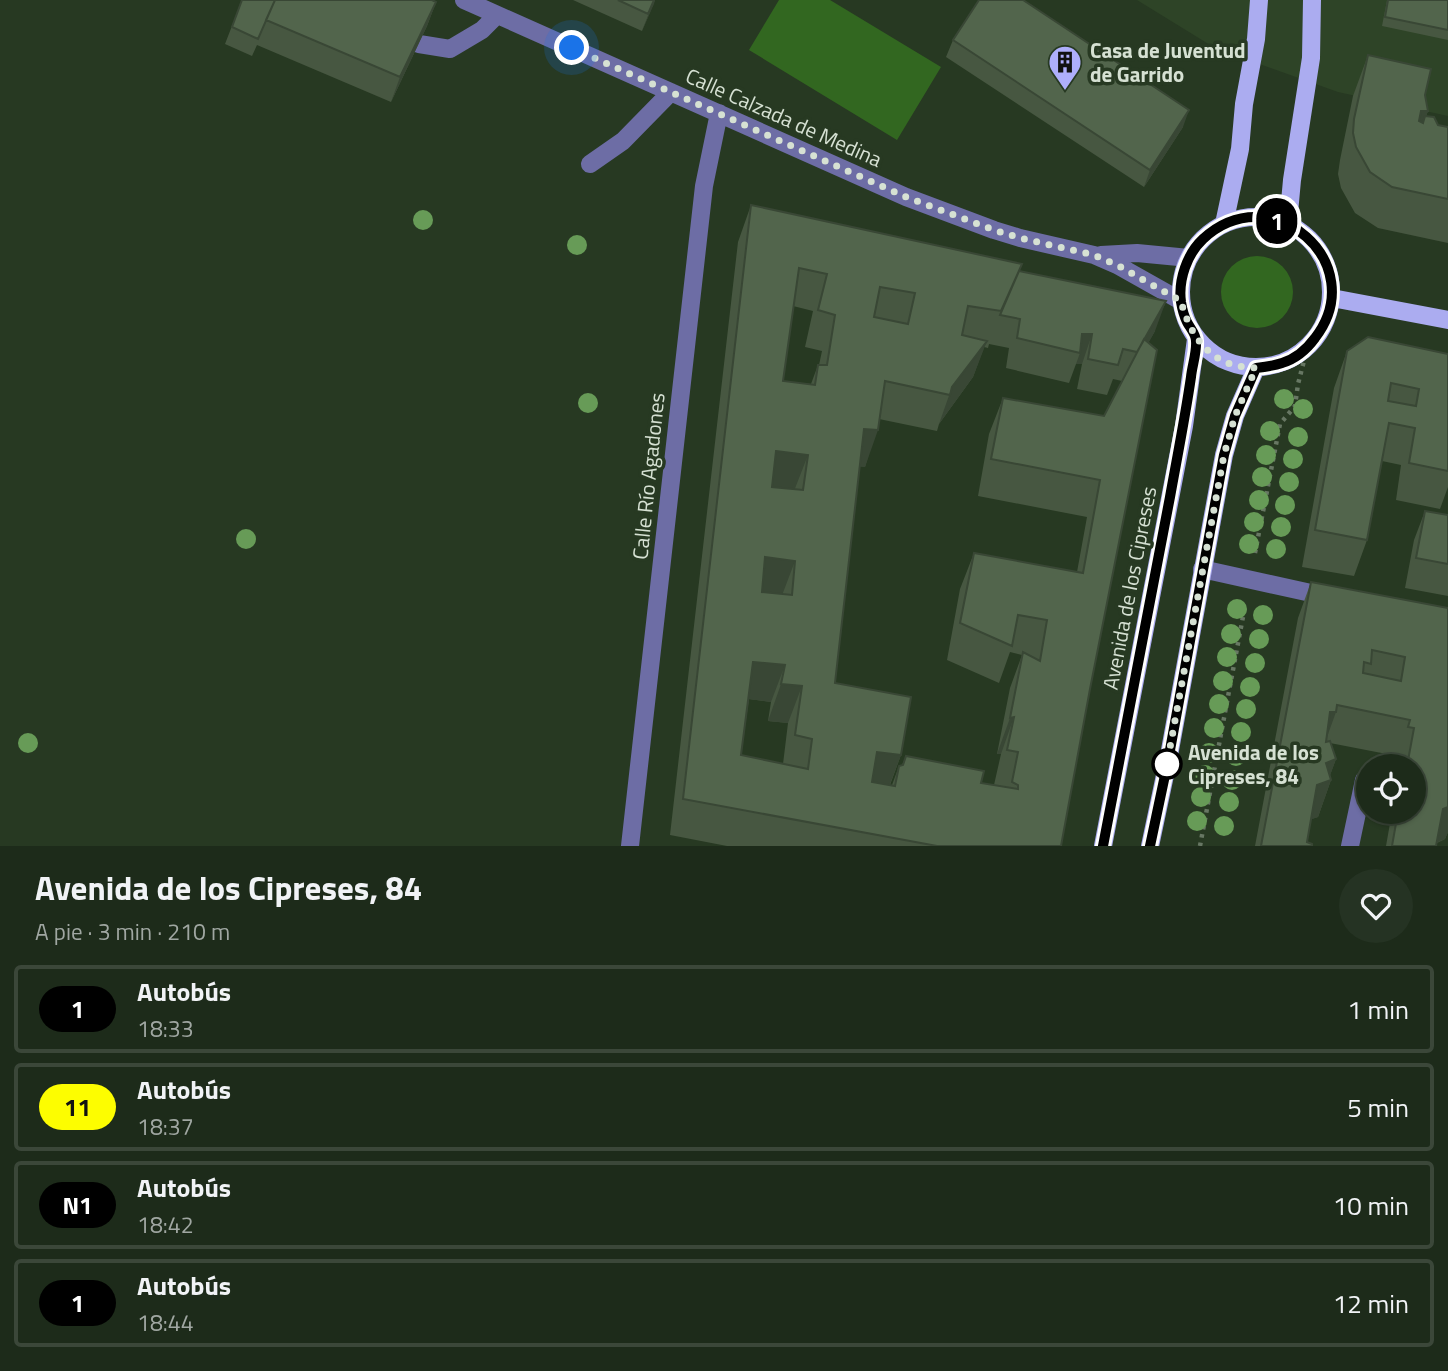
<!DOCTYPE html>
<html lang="es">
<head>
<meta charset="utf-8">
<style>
  :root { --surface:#1d2b1a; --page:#253323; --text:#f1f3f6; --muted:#a0a7a2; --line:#3b4739 }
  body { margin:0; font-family:"Titillium Web",sans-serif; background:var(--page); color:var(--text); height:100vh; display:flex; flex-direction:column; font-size:26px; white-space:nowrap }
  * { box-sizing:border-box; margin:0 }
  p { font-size:23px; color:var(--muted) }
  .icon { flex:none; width:38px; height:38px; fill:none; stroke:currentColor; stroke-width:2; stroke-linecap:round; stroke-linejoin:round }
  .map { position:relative; height:846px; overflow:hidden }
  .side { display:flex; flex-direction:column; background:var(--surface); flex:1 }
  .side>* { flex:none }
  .badge { padding:0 14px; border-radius:23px; font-size:24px; line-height:46px }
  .controls { position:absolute; left:1356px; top:754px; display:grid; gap:14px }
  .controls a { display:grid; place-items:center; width:70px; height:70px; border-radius:50%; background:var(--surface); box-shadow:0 2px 5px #0004,0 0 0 2px var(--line); font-size:35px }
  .you { position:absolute; width:35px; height:35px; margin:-18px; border:5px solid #fff; border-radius:50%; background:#1a73e8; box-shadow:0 0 0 10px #1a73e833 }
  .map>.badge { position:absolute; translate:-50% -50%; box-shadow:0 0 0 4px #fff }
  .round { display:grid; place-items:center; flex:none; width:74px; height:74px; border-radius:37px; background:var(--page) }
  .headline { display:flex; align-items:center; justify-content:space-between; height:119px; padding:0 35px }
  h1 { font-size:33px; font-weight:700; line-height:52px }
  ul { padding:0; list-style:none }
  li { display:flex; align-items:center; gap:21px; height:88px; margin:0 14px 10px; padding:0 21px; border:4px solid var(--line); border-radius:7px }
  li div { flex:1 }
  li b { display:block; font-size:26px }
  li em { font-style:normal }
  li .badge { min-width:77px; font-weight:700; text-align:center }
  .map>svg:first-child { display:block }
  .built { fill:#2e4427 }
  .green { fill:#326720 }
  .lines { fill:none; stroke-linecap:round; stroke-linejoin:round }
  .path { stroke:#677763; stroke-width:4.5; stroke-dasharray:3.5 5; stroke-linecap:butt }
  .minor { stroke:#6d6da5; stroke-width:18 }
  .major { stroke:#abacf0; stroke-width:18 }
  .tree { fill:#679b57 }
  .wall { fill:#475741; fill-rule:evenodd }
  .shaded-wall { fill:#394735 }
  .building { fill:#52654c; stroke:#394735; stroke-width:2; fill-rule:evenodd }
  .line-casing { stroke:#fff; stroke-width:16 }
  .line { stroke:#000; stroke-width:10 }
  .walk { stroke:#d6e1d3; stroke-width:7; stroke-dasharray:0 12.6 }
  .stop-dot { fill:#fff; stroke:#000; stroke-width:3.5 }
  .labels { text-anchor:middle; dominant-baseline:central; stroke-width:7; stroke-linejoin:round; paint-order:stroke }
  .poi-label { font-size:21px; font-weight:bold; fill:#d6e1d3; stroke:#273922; text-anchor:start }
  .street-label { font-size:21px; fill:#d6e1d3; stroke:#273922 }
  .stop-label { font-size:21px; font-weight:bold; fill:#d6e1d3; stroke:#273922; text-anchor:start }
</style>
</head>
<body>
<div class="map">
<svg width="1448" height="846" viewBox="0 0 1448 846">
  <rect width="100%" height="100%" fill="#273922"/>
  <!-- built -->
  <path class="built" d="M1137,0H1448V116L1338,92L1215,48Z"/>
  <!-- green -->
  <path class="green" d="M779,0H830L941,67L897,140L749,50Z
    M1221 292a36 36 0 1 1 72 0a36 36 0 1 1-72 0Z"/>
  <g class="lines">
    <!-- path -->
    <path class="path" d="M1255,553L1280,424L1295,406L1298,384L1307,349
      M1200,846L1245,606"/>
    <!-- minor -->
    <path class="minor" d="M464,0L906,197L994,230L1020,238L1094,255L1117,265L1181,301
      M419,44L450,49L482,30L497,15
      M590,164L623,141L671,92
      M1101,255L1137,253L1189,258
      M1202,569L1329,597
      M630,846L704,186L719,113
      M1350,846L1364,780"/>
    <!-- major -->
    <path class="major" d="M1181 292a75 75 0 1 1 150 0a75 75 0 1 1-150 0Z
      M1224,224L1240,149L1244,104L1256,39L1259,0
      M1288,224L1292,180L1311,58L1312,0
      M1332,298L1448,320
      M1103,846L1184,426L1196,339
      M1150,846L1168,761L1224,455L1235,416L1256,368"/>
  </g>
  <!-- trees -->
  <g class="tree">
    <circle cx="423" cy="220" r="10"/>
    <circle cx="577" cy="245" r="10"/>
    <circle cx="1284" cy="399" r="10"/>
    <circle cx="588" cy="403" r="10"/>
    <circle cx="1303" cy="409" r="10"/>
    <circle cx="1270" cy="431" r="10"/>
    <circle cx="1298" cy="437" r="10"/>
    <circle cx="1266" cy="455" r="10"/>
    <circle cx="1293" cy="459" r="10"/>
    <circle cx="1262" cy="477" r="10"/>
    <circle cx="1289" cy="482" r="10"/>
    <circle cx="1259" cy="500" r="10"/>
    <circle cx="1285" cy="505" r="10"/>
    <circle cx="1254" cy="522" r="10"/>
    <circle cx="1281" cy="527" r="10"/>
    <circle cx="246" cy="539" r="10"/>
    <circle cx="1249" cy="544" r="10"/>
    <circle cx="1276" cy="549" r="10"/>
    <circle cx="1237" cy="609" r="10"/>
    <circle cx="1263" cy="615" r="10"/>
    <circle cx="1231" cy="634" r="10"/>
    <circle cx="1259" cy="639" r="10"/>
    <circle cx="1227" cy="657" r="10"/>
    <circle cx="1255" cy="663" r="10"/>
    <circle cx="1223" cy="681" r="10"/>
    <circle cx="1250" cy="687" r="10"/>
    <circle cx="1219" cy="704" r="10"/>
    <circle cx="1246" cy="709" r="10"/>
    <circle cx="1214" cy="728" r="10"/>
    <circle cx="1241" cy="732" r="10"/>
    <circle cx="28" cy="743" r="10"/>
    <circle cx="1209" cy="753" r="10"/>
    <circle cx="1236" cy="756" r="10"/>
    <circle cx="1205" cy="775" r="10"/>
    <circle cx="1232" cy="780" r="10"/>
    <circle cx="1201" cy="797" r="10"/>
    <circle cx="1229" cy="802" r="10"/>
    <circle cx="1197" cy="821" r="10"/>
    <circle cx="1224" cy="826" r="10"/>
  </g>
  <!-- wall -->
  <path class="wall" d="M242,0L436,2L427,26L391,102L257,45L252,56L225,44Z
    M573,0H655L642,31Z
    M1387,0H1448V40L1382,26Z
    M953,40L1183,127L1144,187L946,57Z
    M1368,55L1425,95L1428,111L1426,116L1438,125L1448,127V243L1378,228L1355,213L1341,188L1338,174L1340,160L1353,96Z
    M751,205L1019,271L1155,331L1148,343L1090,689L1061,846H727L670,835L738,242ZM793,306L813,311L805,347L822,351L819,365H818L811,384L783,381ZM989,344L1009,348L1006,368L1069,383L1076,364H1082L1077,389L1107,395L1113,379L1122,381L1104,416L1003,398L989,434L978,496L1087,517L1077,572L974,553L960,589L947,660L999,683L1010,652L1022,655L1010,688L997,754H1001L994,785L981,783L906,756L902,765L899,766L892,785H890L901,755L835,683L860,466L865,467L879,419L937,431L939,424L973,377L984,347L988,348ZM749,699L771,702L768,721L788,723L783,764L741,755Z
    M1347,351L1448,354V487L1440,509L1396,500L1401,465L1382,461L1367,540L1354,576L1302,567L1334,388Z
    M1425,511L1448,515V596L1405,588L1414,540Z
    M1311,582L1448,608V832L1445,839L1437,843L1436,846H1386L1392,812H1414V766H1401V765L1395,763L1397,756L1330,743L1336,759L1330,775L1331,780L1318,817L1311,819L1307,842L1312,846H1255L1298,618Z"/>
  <!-- shaded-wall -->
  <path class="shaded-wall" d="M654,0H655L654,4L642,31Z
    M436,2L427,26L391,102L400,77Z
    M1189,110L1183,127L1144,187L1150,170Z
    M1421,111H1428L1413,152Z
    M1166,301L1155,331L1127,382L1138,352Z
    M1082,334H1092L1082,364H1076L1080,353Z
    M987,341L973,377L939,424L952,387Z
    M864,429L878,430L865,467L851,466Z
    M776,451L808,455L794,491L763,488Z
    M765,557L795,561L781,598L752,594Z
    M753,662L785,665L771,702L740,698Z
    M781,684L802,686L788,723L768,721Z
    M1330,712H1336L1323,748Z
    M1014,717L1001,754H997L1010,718Z
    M877,752L901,755L887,792L864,789Z
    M1336,759L1328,781L1331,780L1318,817L1304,822L1317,785L1326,763Z
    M1448,799V832L1445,839L1429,846L1443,809Z"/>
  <!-- building -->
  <path class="building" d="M242,0H275L258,39L232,27Z
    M275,0H432L436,2L400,77L266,20Z
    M618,0H654L648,14Z
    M979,0H1023L1189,110L1150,170L953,40Z
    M1388,0H1448V30L1385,17Z
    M1368,55L1431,69L1425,95L1428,111H1421L1419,121L1423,123L1425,116L1434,117L1438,125L1448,127V199L1392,187L1370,172L1356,147L1353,133L1354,119Z
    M751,205L1022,264L1001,311L968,306L962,335L987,341L952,387L950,395L885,381L878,430L864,429L835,683L911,697L901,755L877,752L872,782L895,786L899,766L903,765L906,756L984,771L981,783L1018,789V785L1012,782L1018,752L1007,750L1014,717L1010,718L1023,652L1040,661L1047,620L1018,615L1012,646L960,623L974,553L1083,573L1100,480L991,459L1003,398L1104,416L1144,339L1157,350L1090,689L1061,846H937L683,799ZM799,268L827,274L818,310L835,315L827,365H818L815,385L783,381ZM880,287L915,293L908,324L874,317ZM776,451L808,455L803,490L772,487ZM765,557L795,561L792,595L762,592ZM753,662L785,665L781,684L802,686L795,735L812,739L808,769L741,755Z
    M1019,271L1166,301L1137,352L1123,349L1118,365L1088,359L1092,334H1082L1080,353L1017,338L1020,319L1000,315Z
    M1368,337L1448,354V471L1409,463L1415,428L1389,423L1367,540L1315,530L1347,351ZM1391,383L1419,389L1416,406L1388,401Z
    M1425,511L1448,515V564L1416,558Z
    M1311,582L1448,608V807L1443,809L1436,846H1392L1398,812H1414V766H1407L1414,728L1408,727L1410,720L1337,705L1336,712H1330L1326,742L1330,741L1336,759L1326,763L1331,780L1317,785L1307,842L1312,844V846H1261ZM1372,650L1405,657L1401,681L1363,673L1364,662L1371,664Z"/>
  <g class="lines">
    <defs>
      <path id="line" d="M1103,846C1125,730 1147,614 1170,497C1177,458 1185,418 1191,377C1192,366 1197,352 1196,341C1196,334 1190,328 1187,322C1184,316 1182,308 1181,302C1178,280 1187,254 1203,239C1272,175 1372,264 1315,338C1307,349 1295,359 1282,363C1274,366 1265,367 1256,368L1235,416L1224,455L1168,761L1150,846"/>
    </defs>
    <!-- line casing -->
    <use href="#line" class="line-casing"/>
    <!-- line -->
    <use href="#line" class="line"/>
    <!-- walk -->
    <path class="walk" d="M572,48L906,197L994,230L1020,238L1094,255L1117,265L1181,301C1188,329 1204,357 1234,365C1241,367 1249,367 1256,368L1235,416L1224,455L1167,764"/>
  </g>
  <!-- icons -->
  <defs>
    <symbol id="building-pin" viewBox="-11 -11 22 30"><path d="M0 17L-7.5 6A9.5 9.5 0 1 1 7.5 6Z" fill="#aeaefb" stroke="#273922"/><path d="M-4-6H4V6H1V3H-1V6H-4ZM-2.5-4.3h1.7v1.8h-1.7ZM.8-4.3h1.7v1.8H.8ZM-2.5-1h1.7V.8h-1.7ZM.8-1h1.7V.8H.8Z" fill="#111"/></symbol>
  </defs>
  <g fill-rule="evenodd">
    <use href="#building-pin" x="1046" y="43" width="38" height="52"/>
  </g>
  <!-- markers -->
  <circle class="stop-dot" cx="1167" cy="764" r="14"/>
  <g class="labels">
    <!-- poi labels -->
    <g class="poi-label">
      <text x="1090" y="50">Casa de Juventud<tspan x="1090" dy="24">de Garrido</tspan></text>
    </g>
    <!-- street labels -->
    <g class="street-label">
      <text transform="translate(784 117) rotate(24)">Calle Calzada de Medina</text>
      <text transform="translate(648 476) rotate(-84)">Calle Río Agadones</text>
      <text transform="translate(1129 588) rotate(-79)">Avenida de los Cipreses</text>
    </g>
    <!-- stop labels -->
    <g class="stop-label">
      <text x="1188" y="752">Avenida de los<tspan x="1188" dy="24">Cipreses, 84</tspan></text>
    </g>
  </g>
</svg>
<div class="controls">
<a><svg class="icon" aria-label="locate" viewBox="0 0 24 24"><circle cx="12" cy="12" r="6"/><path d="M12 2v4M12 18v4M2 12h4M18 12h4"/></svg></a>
</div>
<div class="you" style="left:572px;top:48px"></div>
<b class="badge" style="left:1277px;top:221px;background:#000;color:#fff">1</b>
</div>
<section class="side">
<div class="headline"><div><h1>Avenida de los Cipreses, 84</h1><p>A pie · 3 min · 210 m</p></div><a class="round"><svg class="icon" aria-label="heart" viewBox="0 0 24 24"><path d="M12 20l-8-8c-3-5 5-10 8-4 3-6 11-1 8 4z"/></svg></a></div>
<ul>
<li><span class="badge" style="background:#000;color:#fff">1</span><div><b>Autobús</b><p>18:33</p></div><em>1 min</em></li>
<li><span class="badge" style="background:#fdfd00;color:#111">11</span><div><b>Autobús</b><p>18:37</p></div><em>5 min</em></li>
<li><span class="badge" style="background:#000;color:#fff">N1</span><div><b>Autobús</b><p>18:42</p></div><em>10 min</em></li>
<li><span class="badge" style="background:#000;color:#fff">1</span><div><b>Autobús</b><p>18:44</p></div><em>12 min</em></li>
</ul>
</section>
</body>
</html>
